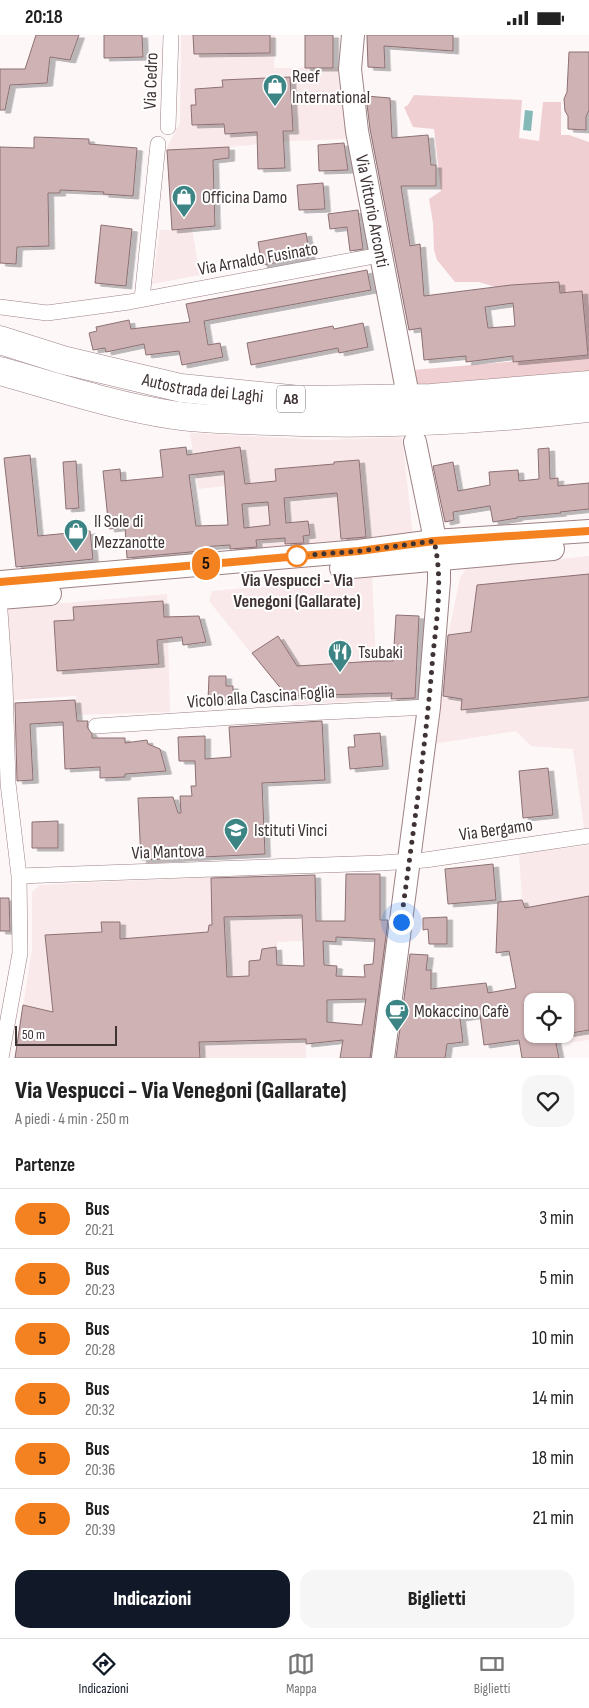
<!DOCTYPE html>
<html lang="it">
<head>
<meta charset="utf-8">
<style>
  :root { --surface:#fff; --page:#f6f6f6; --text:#222; --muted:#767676; --line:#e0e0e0; --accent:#111827 }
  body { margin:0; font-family:"Sofia Sans Condensed",sans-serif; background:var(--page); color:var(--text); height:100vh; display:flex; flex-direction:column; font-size:19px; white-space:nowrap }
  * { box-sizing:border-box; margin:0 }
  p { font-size:16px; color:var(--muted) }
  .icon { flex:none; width:28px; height:28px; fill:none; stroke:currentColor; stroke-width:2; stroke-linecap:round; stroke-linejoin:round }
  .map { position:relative; height:1023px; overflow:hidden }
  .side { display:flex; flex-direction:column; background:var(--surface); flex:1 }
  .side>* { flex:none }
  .badge { padding:0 10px; border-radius:16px; font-size:18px; line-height:32px }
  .tools { position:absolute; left:524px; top:958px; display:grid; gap:10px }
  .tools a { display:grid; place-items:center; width:50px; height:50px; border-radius:10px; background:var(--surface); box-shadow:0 1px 4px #0004; font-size:25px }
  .scale { position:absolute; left:15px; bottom:12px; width:102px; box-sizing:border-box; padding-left:5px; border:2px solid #3f3334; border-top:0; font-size:14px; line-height:18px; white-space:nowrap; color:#3f3334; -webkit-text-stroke:4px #fff; paint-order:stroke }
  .you { position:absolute; width:25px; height:25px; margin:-12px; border:4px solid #fff; border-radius:50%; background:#1a73e8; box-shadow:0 0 0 8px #1a73e833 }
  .map>.badge { position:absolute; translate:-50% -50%; box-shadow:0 0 0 2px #fff }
  h2 { padding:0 15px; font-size:19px; line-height:45px }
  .round { display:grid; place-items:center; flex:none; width:52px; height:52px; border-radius:15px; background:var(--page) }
  .headline { display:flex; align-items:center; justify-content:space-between; height:85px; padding:0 15px }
  h1 { font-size:24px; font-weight:800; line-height:38px }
  .cta { display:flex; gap:10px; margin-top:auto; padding:10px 15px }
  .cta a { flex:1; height:58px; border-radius:15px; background:var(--accent); color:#fff; font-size:20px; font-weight:800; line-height:58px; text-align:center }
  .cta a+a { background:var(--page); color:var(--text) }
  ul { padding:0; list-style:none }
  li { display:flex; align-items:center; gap:15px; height:60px; padding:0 15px; border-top:1px solid var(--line) }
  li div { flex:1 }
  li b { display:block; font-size:19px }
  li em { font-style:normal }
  li .badge { min-width:55px; font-weight:700; text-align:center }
  .status { display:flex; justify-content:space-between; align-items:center; height:35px; padding:0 25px; background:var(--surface); direction:ltr }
  .status svg { height:14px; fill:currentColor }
  .menu { display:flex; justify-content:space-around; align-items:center; height:70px; border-top:1px solid var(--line); background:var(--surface); font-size:14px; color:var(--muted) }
  .menu a { display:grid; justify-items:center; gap:2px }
  .menu .current { color:var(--accent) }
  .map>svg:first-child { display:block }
  .built { fill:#fae9ea }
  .green { fill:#f0cfd2 }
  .water { fill:#85b9b8 }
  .building { fill:#cfb2b4; stroke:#8c7073; fill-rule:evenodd; filter:url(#shadow) }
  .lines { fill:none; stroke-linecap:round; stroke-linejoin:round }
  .street-casing { stroke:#9d8184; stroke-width:16 }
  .secondary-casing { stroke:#9d8184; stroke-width:24 }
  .highway-casing { stroke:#9d8184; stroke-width:29 }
  .street { stroke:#fff; stroke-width:15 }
  .secondary { stroke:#fff; stroke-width:22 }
  .highway { stroke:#fff; stroke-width:28 }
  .line-casing { stroke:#fff; stroke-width:11 }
  .line { stroke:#f58220; stroke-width:8 }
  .walk { stroke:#3f3334; stroke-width:5; stroke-dasharray:0 9 }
  .stop-dot { fill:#fff; stroke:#f58220; stroke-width:2.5 }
  .labels { text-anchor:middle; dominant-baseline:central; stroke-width:4; stroke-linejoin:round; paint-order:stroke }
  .shield { fill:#fff; stroke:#797071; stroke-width:1 }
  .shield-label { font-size:16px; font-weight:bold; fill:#3f3334 }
  .poi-label { font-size:18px; fill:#3f3334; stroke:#fff; text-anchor:start }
  .street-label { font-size:18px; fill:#3f3334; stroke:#fff }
  .stop-label { font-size:18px; font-weight:bold; fill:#3f3334; stroke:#fff }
</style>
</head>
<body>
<div class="status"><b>20:18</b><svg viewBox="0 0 49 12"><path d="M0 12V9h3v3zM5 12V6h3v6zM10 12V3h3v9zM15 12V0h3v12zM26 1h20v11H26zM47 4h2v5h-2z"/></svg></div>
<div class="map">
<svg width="589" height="1023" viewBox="0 0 589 1023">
  <defs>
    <filter id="shadow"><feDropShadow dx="5.5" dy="3" stdDeviation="0" flood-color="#0004"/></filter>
  </defs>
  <rect width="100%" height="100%" fill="#fdf7f8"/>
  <!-- built -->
  <path class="built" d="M181,0H275L274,33L339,32L349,104L292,106L229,112V123L213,126L215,191L192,194L200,240L152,249L160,195H172L166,115L180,87Z
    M190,398L323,405L402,402L413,500L285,511L231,518L225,451L198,454Z
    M589,521V793H584L573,714L531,711L516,696L433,709L448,600L460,543L466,534Z
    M372,541L376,625L393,626L391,664L293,670L209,566L212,556Z
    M167,559L170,677L76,680V661L12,665L6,573Z
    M589,810V1005L556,1009L554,999H565V966H548L538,905L522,865L519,819Z
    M315,840L316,880L314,886H302V906L277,907V930L304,931L303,918H324L325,953L305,965L306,1023H15L32,914V857L40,850L211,842Z"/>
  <!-- green -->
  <path class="green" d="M414,60L522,65L519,103L539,106L543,67H561V100H569L589,107V336L417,350L413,335L588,320L582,256L560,258L559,247L495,252L479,247H455L437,225L434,215L433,188L429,164L441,156L434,94L413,92L404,72L408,70Z"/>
  <!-- water -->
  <path class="water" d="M525,75L533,76L531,96L523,95Z"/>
  <!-- building -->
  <path class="building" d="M36,0H79L70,25L50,22L47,48L10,50L5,75H0V34H25Z
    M104,0H142L143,22L104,23Z
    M193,0H270V18L194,19Z
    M305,0H333V33H305Z
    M367,0H453V16L384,11L385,33L368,32Z
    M569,17H589V75L586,82V95L568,94V81L565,76L564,64L567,57Z
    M290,42L293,96H283L285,133L258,134L257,97L225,99L224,89L192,90L191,70H196L195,54L223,52L222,45Z
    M366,61L390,63L392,103L428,100L431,130H436V151H401L410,211L420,209L424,261L511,250L559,247L560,258L582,256L588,320L513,327V321L466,327V321L424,325L421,293L409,295L370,94ZM513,268L515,291L488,293L485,272Z
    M34,102L89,104V109L137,113L133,161L103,159L104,157L60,155V158H48L49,211L17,212L16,229L0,228V112L34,113Z
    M344,108L348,135L319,136L318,110Z
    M229,112V123L213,125L215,191L172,195L167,115Z
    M323,148L325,174L299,175L297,150Z
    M358,175L363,214L350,216L347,192L330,194L328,179Z
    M101,190L132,194L126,251L95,248Z
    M306,198L310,222L262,230L258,207Z
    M367,235L371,255L204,286L208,310L220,308L223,322L182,330L179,316L146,320L144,309L106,317L105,313L93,315L89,298L97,296L96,292L129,285L131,294L190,287L186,269Z
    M363,288L368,312L339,318L338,313L251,330L247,308L333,291L334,294Z
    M186,412L187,420L240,412L245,449L276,446L275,434L334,429V427L359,425L366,502L341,504L337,458L284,463L286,488L308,486L310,500L303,501L304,508L285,509V503L256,505L257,512L230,514V510L201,512V516L127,523L125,492L109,494L103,436L120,434L121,446L163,442L160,415ZM224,436L228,490L196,491L189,440ZM268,467L270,490L244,493L242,469Z
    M549,413L550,444L558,443V451L589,448V474L560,477L561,478L517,482V483L493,487L490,471L453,477L454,485L445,487L433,431L453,427L458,456L490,450L489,437L518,435L519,446L539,444L538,414Z
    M30,420L38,501L90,496L93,524L16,532L4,423Z
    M76,426L79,473L66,474L63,427Z
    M589,539V662L461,675L462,664L443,661L448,600L471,597L477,550Z
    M163,566L164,582L199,581L206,607L183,610L182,602L157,605L159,629L57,636L54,586L74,585L73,572Z
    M396,580L419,581L415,663L391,664L392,658L287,661L252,618L278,601L297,631L376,626H393Z
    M209,641H226V651H233V666H208Z
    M75,665L77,686H88L87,692L92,699V703H125V708L147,705L148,709L160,714L166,736L125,739V742L100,743V732L65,734L63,687L30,689L33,745L17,746L15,668Z
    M322,686L325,745L262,748L265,819L141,825L138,763L173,762L178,778H181L180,761H192L191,751H196L195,726H179L178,702L205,701V724L231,722L229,692Z
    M380,698L383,731L350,734L348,712H355L354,700Z
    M548,733L553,780L523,783L519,736Z
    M58,786V813H32V787Z
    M493,829L496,865L448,869L445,834Z
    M346,839H380V885H388L370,1023H340L343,1005L306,1009V1004L199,1007L200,1023H15L23,970L53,977L45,900L102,897L101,887H120V904L208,897L209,890H212L211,843L315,840L316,886H345ZM302,880L304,931L277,930L276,912L262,914L260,925L249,926V941L227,942L224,882ZM336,902L375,904L373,929L364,930L365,942L336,941L337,931L324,930L323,906L336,907ZM366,964L362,990L327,987V965Z
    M589,861V995L565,999V966H532V999H554L559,1023H522L519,1005L484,1010L480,980L460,983L463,1007L447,1009L445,1023H396L410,919L428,920L426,935H431V954L486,948L488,958L516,953L509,916L496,918L498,867L522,865L525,873Z
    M0,863H9L10,896H0Z
    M447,882V909H429L428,894L423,895V883Z"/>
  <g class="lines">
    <defs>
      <path id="street" d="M168,92L171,0
        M142,264L158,109
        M0,272L47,278L129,267L380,220
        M0,576L5,648L8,748L19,841L20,918L1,1023
        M96,691L283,679L429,672
        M19,841L381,828L425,825L589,801"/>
      <g id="secondary">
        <path id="s1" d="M353,0L350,34L357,96L406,350"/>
        <path d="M341,533L553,514"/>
        <path d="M0,547L359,516L434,506L589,496"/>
        <path d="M0,563L50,559"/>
        <path d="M383,1023L429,672L439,546V524L415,407"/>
      </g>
      <g id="highway">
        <path id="s2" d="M0,305L63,325L181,353L300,365L431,363L589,350"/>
        <path d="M0,336C57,352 114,371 173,380C205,385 238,385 271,386C377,391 484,385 589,373"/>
      </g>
    </defs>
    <!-- street casing -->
    <use href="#street" class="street-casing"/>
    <!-- secondary casing -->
    <use href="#secondary" class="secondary-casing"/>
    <!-- highway casing -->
    <use href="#highway" class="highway-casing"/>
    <!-- street -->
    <use href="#street" class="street"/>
    <!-- secondary -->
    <use href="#secondary" class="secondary"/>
    <!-- highway -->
    <use href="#highway" class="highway"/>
  </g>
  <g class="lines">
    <defs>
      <path id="line" d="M0,547L359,516L434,506L589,496"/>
    </defs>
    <!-- line casing -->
    <use href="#line" class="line-casing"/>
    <!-- line -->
    <use href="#line" class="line"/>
    <!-- walk -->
    <path class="walk" d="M297,521L359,516L434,506C443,543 437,582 433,619C426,709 413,798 401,887"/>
  </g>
  <!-- icons -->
  <defs>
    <symbol id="shop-pin" viewBox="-11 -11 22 30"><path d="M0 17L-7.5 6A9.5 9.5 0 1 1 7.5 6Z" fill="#3d8585" stroke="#fff"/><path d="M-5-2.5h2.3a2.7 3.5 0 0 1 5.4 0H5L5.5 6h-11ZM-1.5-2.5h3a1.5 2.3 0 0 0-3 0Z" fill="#fff"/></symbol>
    <symbol id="restaurant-pin" viewBox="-11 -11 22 30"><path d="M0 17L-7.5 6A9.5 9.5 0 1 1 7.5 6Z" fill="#3d8585" stroke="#fff"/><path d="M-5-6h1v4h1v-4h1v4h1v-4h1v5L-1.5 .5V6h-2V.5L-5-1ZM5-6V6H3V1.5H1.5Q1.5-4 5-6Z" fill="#fff"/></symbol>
    <symbol id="school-pin" viewBox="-11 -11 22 30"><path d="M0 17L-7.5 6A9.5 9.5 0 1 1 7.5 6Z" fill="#3d8585" stroke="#fff"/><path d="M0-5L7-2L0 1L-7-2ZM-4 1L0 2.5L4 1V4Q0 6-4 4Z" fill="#fff"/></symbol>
    <symbol id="cafe-pin" viewBox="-11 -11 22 30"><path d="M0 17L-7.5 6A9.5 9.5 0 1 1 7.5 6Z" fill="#3d8585" stroke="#fff"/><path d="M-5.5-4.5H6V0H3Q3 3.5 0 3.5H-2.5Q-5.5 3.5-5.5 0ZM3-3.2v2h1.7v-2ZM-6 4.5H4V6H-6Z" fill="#fff"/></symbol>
  </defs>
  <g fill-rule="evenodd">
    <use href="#shop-pin" x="261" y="37" width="28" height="38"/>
    <use href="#shop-pin" x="170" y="148" width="28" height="38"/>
    <use href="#shop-pin" x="62" y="482" width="28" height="38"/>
    <use href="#restaurant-pin" x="326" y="603" width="28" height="38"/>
    <use href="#school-pin" x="222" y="781" width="28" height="38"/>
    <use href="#cafe-pin" x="383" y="962" width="28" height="38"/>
  </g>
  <!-- markers -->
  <circle class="stop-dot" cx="297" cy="521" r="10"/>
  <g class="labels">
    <!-- shield labels -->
    <rect class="shield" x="277" y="350.5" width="28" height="27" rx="4"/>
    <g class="shield-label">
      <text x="291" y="364">A8</text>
    </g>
    <!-- poi labels -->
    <g class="poi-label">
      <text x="292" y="41">Reef<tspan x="292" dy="21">International</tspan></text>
      <text x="202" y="162">Officina Damo</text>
      <text x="94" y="486">Il Sole di<tspan x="94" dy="21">Mezzanotte</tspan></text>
      <text x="358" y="617">Tsubaki</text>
      <text x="254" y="795">Istituti Vinci</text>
      <text x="414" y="976">Mokaccino Cafè</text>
    </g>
    <!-- street labels -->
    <g class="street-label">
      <text transform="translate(151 46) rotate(-88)">Via Cedro</text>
      <text stroke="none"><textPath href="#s1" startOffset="178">Via Vittorio Arconti</textPath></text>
      <text transform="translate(258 224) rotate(-10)">Via Arnaldo Fusinato</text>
      <text stroke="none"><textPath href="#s2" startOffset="209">Autostrada dei Laghi</textPath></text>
      <text transform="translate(261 662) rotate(-4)">Vicolo alla Cascina Foglia</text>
      <text transform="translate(496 795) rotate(-8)">Via Bergamo</text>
      <text transform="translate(168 817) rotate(-2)">Via Mantova</text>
    </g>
    <!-- stop labels -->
    <g class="stop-label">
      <text x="297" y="545">Via Vespucci - Via<tspan x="297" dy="21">Venegoni (Gallarate)</tspan></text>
    </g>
  </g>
</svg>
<div class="tools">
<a><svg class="icon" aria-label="locate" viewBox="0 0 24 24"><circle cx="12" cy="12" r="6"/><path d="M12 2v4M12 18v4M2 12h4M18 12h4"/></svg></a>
</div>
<div class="scale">50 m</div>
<div class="you" style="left:401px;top:887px"></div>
<b class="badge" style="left:206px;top:529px;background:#f58220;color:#111">5</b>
</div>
<section class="side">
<div class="headline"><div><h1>Via Vespucci - Via Venegoni (Gallarate)</h1><p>A piedi · 4 min · 250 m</p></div><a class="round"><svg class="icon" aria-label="heart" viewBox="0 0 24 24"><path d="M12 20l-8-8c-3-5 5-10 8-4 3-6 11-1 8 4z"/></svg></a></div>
<h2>Partenze</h2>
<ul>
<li><span class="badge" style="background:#f58220;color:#111">5</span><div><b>Bus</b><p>20:21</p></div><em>3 min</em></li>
<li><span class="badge" style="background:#f58220;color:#111">5</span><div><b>Bus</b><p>20:23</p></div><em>5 min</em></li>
<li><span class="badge" style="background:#f58220;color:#111">5</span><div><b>Bus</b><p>20:28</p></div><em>10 min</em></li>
<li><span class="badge" style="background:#f58220;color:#111">5</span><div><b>Bus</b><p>20:32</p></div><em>14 min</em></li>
<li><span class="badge" style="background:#f58220;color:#111">5</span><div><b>Bus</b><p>20:36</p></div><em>18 min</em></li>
<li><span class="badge" style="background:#f58220;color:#111">5</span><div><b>Bus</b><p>20:39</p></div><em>21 min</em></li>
</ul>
<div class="cta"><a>Indicazioni</a><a>Biglietti</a></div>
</section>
<nav class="menu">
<a class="current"><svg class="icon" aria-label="directions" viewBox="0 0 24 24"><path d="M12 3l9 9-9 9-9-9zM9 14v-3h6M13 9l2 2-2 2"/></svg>Indicazioni</a>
<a><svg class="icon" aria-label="map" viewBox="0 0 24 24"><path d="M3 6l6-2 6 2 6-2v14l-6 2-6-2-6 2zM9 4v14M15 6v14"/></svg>Mappa</a>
<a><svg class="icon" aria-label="tickets" viewBox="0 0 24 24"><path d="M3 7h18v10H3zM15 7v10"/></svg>Biglietti</a>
</nav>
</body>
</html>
